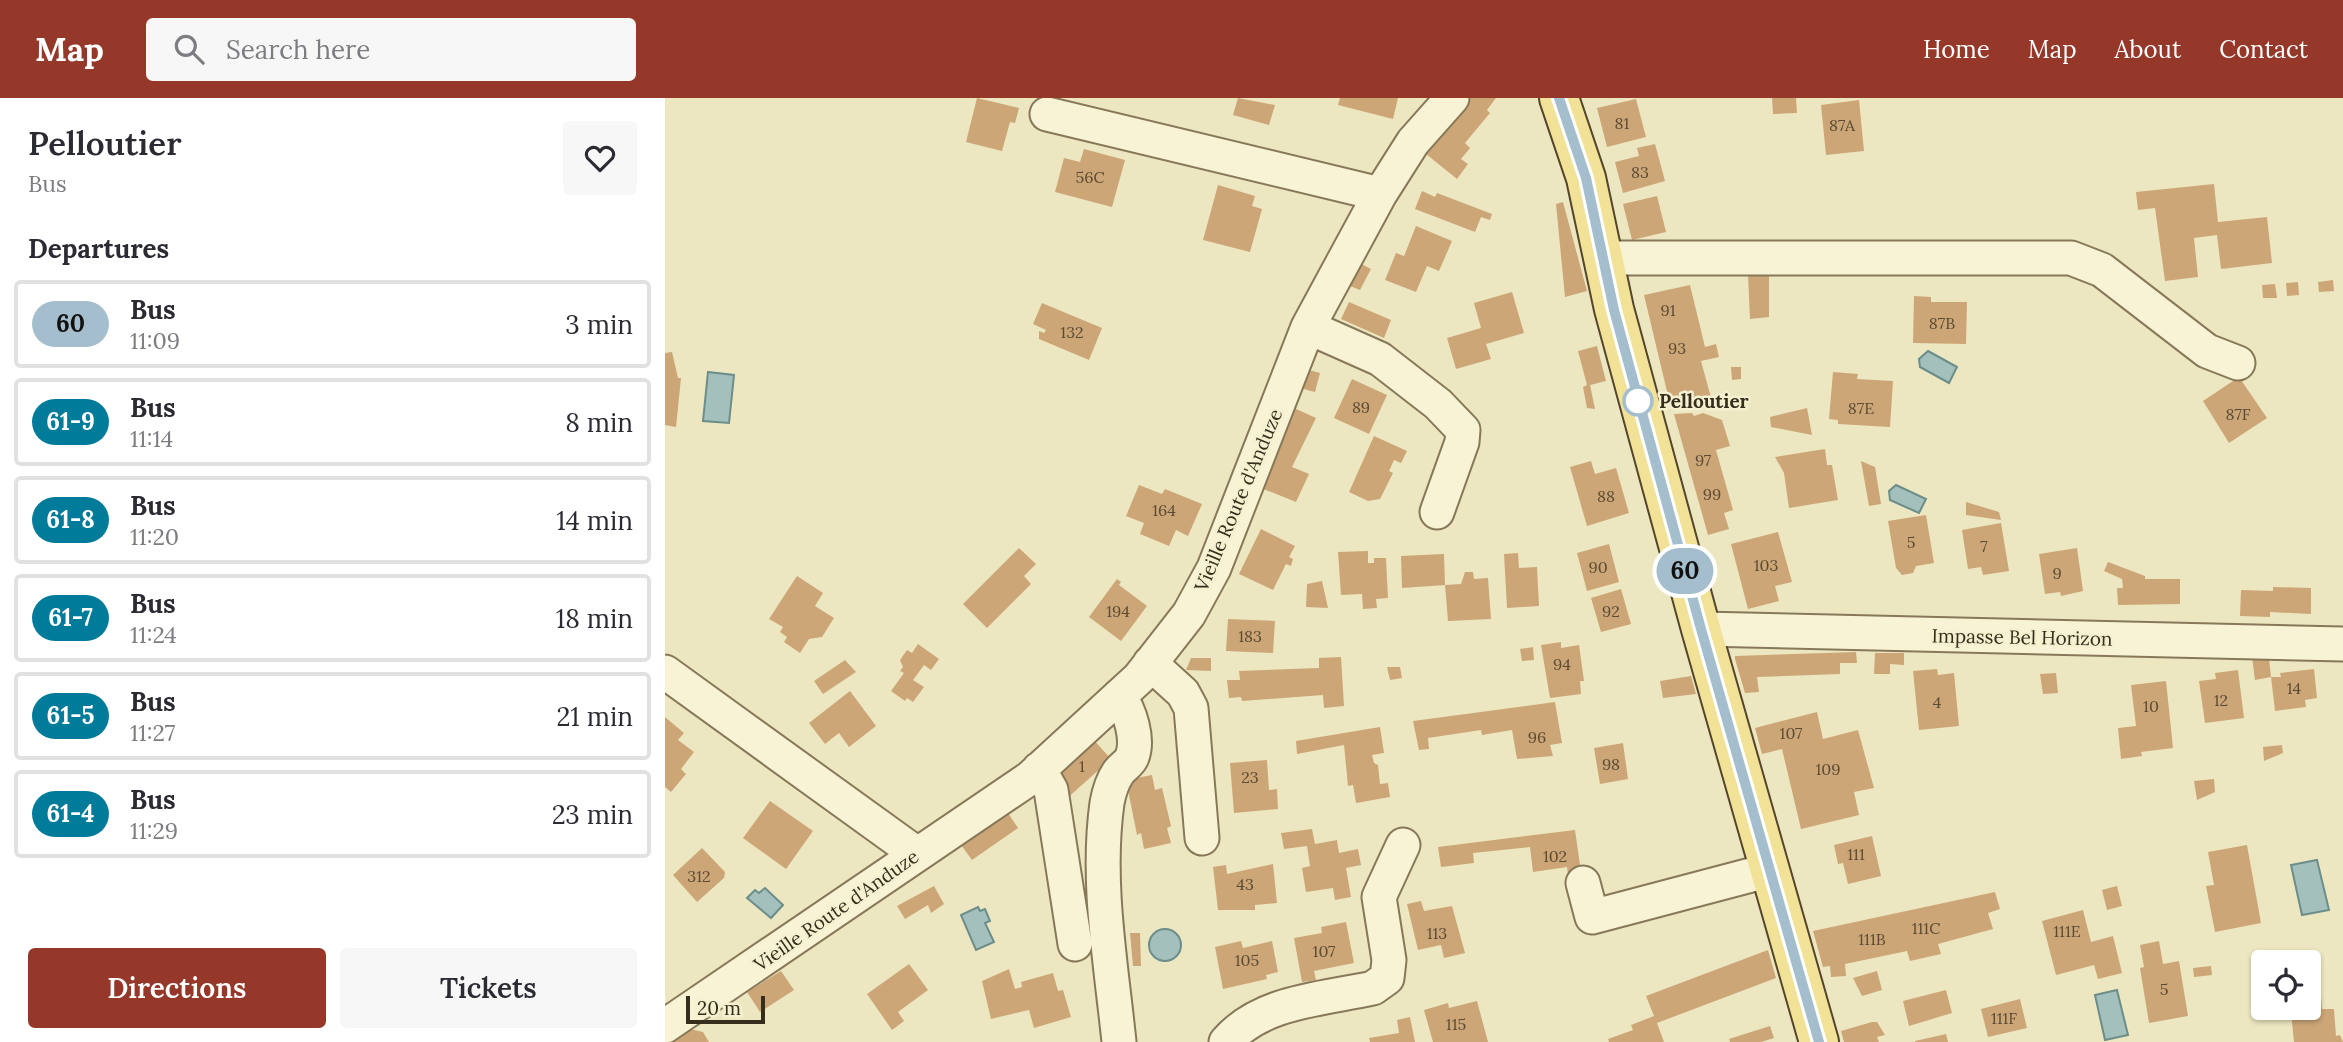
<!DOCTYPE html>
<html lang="en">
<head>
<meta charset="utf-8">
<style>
  :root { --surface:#fff; --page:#f7f7f7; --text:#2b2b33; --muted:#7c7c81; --line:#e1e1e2; --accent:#953829 }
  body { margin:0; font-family:Lora,serif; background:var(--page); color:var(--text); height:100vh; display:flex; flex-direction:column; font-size:26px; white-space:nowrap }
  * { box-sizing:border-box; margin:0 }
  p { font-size:23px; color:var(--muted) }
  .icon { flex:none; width:38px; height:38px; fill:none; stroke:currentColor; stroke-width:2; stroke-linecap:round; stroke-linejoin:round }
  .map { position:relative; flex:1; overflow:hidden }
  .panel { display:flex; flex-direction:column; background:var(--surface); width:665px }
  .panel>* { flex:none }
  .badge { padding:0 14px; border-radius:23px; font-size:24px; line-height:46px }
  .controls { position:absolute; left:1586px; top:852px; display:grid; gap:14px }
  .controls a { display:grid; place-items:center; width:70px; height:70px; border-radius:7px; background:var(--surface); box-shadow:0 2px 5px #0004; font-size:35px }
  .scale { position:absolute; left:21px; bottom:18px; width:79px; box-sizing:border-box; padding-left:7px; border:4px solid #362d1d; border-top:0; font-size:19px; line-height:24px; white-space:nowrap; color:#362d1d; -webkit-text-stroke:5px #f5f0d0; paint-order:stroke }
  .map>.badge { position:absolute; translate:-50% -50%; box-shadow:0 0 0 4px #fff }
  h2 { padding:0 28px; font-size:26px; line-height:63px }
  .round { display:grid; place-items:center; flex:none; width:74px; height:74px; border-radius:7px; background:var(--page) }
  .overview { display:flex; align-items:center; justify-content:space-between; height:119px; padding:0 28px }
  h1 { font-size:33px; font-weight:600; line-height:52px }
  .primary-button { display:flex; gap:14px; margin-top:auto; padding:14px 28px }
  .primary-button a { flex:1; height:80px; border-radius:7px; background:var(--accent); color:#fff; font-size:28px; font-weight:600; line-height:80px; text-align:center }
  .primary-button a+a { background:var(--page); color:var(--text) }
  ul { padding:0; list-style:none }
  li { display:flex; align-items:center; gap:21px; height:88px; margin:0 14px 10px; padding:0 14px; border:4px solid var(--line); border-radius:7px }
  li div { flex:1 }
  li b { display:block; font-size:26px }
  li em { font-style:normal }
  li .badge { min-width:77px; font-weight:700; text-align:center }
  header { display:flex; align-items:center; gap:42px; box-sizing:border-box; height:98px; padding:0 35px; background:var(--accent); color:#fff }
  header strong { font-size:33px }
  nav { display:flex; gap:38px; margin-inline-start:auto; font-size:24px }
  .search { width:490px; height:63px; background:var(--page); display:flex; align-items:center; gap:18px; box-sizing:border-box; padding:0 24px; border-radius:7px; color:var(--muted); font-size:26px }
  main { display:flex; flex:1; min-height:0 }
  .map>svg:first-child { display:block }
  .water { fill:#a4c0bc; stroke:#6b8e8a; stroke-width:2 }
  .building { fill:#cca677 }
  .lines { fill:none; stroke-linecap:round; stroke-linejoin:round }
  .minor-casing { stroke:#877859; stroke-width:37 }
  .major-casing { stroke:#54452d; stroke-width:42 }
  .minor { stroke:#f8f3d4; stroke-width:33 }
  .major { stroke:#f1e298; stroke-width:38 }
  .line-casing { stroke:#fff; stroke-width:16 }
  .line { stroke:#a5becd; stroke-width:10 }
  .stop-dot { fill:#fff; stroke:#a5becd; stroke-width:3.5 }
  .labels { text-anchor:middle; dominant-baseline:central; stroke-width:5; stroke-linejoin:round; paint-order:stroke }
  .number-label { font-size:16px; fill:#5c4b34 }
  .stop-label { font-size:19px; font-weight:bold; fill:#362d1d; stroke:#f5f0d0; text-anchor:start }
  .street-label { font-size:19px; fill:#362d1d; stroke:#f5f0d0 }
</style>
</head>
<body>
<header>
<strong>Map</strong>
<div class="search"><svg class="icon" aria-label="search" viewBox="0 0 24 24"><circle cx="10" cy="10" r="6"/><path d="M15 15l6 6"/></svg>Search here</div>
<nav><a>Home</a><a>Map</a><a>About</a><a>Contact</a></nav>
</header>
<main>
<section class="panel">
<div class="overview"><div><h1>Pelloutier</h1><p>Bus</p></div><a class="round"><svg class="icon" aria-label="heart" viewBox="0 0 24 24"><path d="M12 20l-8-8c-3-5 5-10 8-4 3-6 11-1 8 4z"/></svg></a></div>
<h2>Departures</h2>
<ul>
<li><span class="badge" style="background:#a5becd;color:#111">60</span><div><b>Bus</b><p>11:09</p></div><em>3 min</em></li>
<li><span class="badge" style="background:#007b99;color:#fff">61-9</span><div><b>Bus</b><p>11:14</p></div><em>8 min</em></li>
<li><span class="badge" style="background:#007b99;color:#fff">61-8</span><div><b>Bus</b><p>11:20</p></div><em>14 min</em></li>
<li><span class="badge" style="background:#007b99;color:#fff">61-7</span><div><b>Bus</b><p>11:24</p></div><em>18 min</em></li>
<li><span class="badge" style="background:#007b99;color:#fff">61-5</span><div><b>Bus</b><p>11:27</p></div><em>21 min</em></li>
<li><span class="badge" style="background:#007b99;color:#fff">61-4</span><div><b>Bus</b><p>11:29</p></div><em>23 min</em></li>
</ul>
<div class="primary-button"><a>Directions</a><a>Tickets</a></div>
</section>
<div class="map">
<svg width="1678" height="944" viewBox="0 0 1678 944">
  <rect width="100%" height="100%" fill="#ede7c1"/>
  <!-- water -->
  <path class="water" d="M1263,253L1292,269L1284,285L1255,269L1254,261Z
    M43,274L69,277L64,325L38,323Z
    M1231,387L1261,401L1254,415L1225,402L1224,393Z
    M1652,762L1664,812L1637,817L1626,767Z
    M100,790L118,807L106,820L82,800L90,792L94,795Z
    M313,809L315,813L320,811L325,823L320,825L329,844L311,852L296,817Z
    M484 847a16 16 0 1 1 32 0a16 16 0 1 1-32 0Z
    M1452,892L1463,937L1440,942L1430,897Z"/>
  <!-- building -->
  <path class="building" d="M312,0L354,10L350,25L345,24L337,53L301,44Z
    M573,0L610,7L604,27L568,17Z
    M675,0H733L728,21L673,7Z
    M806,0H831L822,12L825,15L800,45L805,50L796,61L803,66L792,81L761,56Z
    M1107,0H1131L1132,15L1108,16Z
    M971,1L981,39L942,49L932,10Z
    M1194,2L1199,53L1161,57L1156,7Z
    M990,46L1000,83L958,95L950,64L974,58L972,50Z
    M419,51L460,62L447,109L390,94L399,60L415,64Z
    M1549,86L1553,124L1602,119L1607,165L1556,171L1552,137L1529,140L1533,179L1500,183L1490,110L1473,112L1471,94Z
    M553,87L590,98L587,108L597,111L585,154L538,142Z
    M757,93L770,99L772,95L827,116L825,122L816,119L810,134L750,111Z
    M992,98L1001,134L967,142L958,106Z
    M898,104L922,193L900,199L891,106Z
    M751,128L787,143L774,173L762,168L751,194L720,182L731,155L739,158Z
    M693,164L706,171L695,192L680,186Z
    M1083,176H1104V219L1085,221Z
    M1668,182L1669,193L1654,194L1653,184Z
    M1633,184L1634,197L1622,198L1621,185Z
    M1610,186L1612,200H1598L1597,187Z
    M1025,187L1040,249L1051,246L1054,259L1036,263L1048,307L1005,306L979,197Z
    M847,194L859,235L821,246L826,261L791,271L782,240L816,230L809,205Z
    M1249,198L1266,199V204H1302L1301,246L1248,245Z
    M684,204L726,222L719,240L676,221Z
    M377,205L437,230L424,262L374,241V233L379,235L381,232L368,226Z
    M932,248L941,283L925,287L930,311L922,310L918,289L922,287L913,253Z
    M7,254L13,280H16L11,329L0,327V255Z
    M1066,269H1076V281L1067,282Z
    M640,271L655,275L650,294L635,290Z
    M1168,274L1193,276L1192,281L1228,283L1225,329L1173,326V322L1164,321Z
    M1574,279L1602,320L1564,345L1538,303Z
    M687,281L722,297L704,336L669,320Z
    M629,310L651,320L627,369L644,376L631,404L596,390Z
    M1142,310L1147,337L1106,329L1105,319Z
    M1027,315L1029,318L1038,315L1057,322L1065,348L1051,352L1068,412L1059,415L1064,431L1043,437L1009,316Z
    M709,338L742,353L736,365L729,362L724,373L728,375L715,401L703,403L684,394Z
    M1160,351L1162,367H1167L1173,402L1124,410L1119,375L1110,359Z
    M926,363L930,376L951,370L964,415L922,428L905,369Z
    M1196,363L1210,369L1216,406L1204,408Z
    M474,387L497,396L500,391L537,406L523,438L511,432L504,448L475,436L479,425L461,418Z
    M1301,404L1334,414L1336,422L1301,417Z
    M1261,417L1269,465L1251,468L1248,475L1237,477L1231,470L1223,423Z
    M1336,425L1344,473L1318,477L1316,469L1303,471L1297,432Z
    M596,431L630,448L624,459L628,461L626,468L621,466L608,492L574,476Z
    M1113,434L1127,484L1110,488L1114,503L1083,511L1066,446Z
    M944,446L954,484L922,493L912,455Z
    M354,450L371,466L359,478L366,486L322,530L298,506Z
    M1412,450L1418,493L1396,498L1395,494L1380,496L1374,456Z
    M703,453V465H709V460H721L723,500L711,501L712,510L698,511L697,496L676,497L673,454Z
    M853,455L854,470L872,469L874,508L842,510L839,456Z
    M779,456L780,487L737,490L736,458Z
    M1443,464L1480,478V481H1515V506L1453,507L1452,490H1458L1457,481L1439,473Z
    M800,474H808L809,481L823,480L826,521L783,523L780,487L796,486Z
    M132,478L158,495L150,508L169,520L157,539L144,541L135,555L119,544L122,539L115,534L118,529L104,521Z
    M452,481L456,484L454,487L482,508L456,543L424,519Z
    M657,483L663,510L641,509L642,486Z
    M1608,489L1646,490V516L1605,514V519L1575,518L1576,492L1608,493Z
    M956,491L966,526L936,534L926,500Z
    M563,521L610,523L608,555L561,553Z
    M896,544V550L914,547L919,583H915L916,596L885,600L876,547Z
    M253,546L274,561L266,572L259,567L248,582L259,589L248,604L242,600L240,603L226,593L239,575L235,573L238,569L235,562L242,552L247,555Z
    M868,549L869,562L857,563L855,551Z
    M1191,554L1192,565H1175V576L1092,579L1094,594L1080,595L1070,561V558Z
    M1210,555H1239V567L1225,566V576H1209Z
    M676,559L679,608L659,610L658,597L577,603L576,599L564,600L562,582H575L574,573L654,570V560Z
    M1587,559L1604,560L1606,579L1590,582Z
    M526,560H546V573L521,572Z
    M180,562L191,574L158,596L149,583Z
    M722,569H735L737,580L725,582Z
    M1272,571L1273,577L1289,575L1294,628L1254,632L1248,573Z
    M1649,571L1652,600L1640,602L1641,609L1610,613L1606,579H1616L1615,575Z
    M1573,572L1579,620L1540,625L1534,583L1551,581L1550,575Z
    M1391,575L1393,595L1378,596L1375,576Z
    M1026,578L1031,596L998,600L995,583Z
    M1501,583L1508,650L1476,654L1477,658L1456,661L1453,630L1471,628L1466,587Z
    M185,593L211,628L184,649L174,635L160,646L144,625Z
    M890,604L897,645L885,647L888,658L852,661L847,632L817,637L816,632L763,640L764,651L754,652L748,623Z
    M1152,614L1158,641L1193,632L1209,690L1189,694L1194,717L1136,731L1117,651L1097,656L1090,630Z
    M0,619L19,635L13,642L29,654L16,671L21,676L6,694L0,689Z
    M715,629L719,655L707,657L709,665L713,667L715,686L723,685L725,699L691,705L688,687L683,688L679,647L632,656L631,643Z
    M427,640L446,661L399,703L387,676Z
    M958,645L963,681L935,686L929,650Z
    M1617,647L1618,655L1599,663L1598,649Z
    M602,662L604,692L612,691L613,711L569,715L565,665Z
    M487,677L490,692L497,690L506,728L502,730L506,745L479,751L476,735L472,737L461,682Z
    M1549,681L1550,694L1532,702L1529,683Z
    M105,703L148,733L121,771L78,740Z
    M341,712L353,730L307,762L294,744Z
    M647,731L650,746L672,742L674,755L693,751L696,767L681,770L686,799L670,802L668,790L641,794L637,770L645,768L642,748L619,751L616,735Z
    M910,732L916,774L903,776L902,769L868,774L865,749L808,755L809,765L776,769L773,749Z
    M1207,738L1216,778L1183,786L1178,765L1173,766L1169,747Z
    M1582,747L1596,825L1550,834L1541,788L1549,787L1543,754Z
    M37,750L60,774L59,780L32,804L8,777Z
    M608,766L612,805L590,807V812H553L548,769L561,767L562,776Z
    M269,788L279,806L266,815L263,807L240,821L232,808Z
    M1452,788L1457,808L1442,812L1437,792Z
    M1330,794L1335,811L1323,815L1328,831L1273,846L1276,856L1245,863L1242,853L1180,866L1181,878L1166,879L1165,868L1158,869L1148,833Z
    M756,803L759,813L787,808L800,855L779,860L776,847L753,852L742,806Z
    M1418,812L1426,844L1448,838L1457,875L1433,881L1429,867L1391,877L1377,823Z
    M681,824L689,865L649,873L651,882L637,884L629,840L657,835L656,829Z
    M465,835H475L476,868H468Z
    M576,843L578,850L607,843L613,874L601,877L602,881L558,891L550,849Z
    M1494,843L1498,866L1514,863L1523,918L1484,925L1475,870L1479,869L1475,847Z
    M1103,852L1111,880L992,925L999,944H944L943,941L968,932L966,927L989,918L981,898Z
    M244,866L263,892L233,914L239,923L227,932L202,896Z
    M1546,868L1547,877L1529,879L1528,870Z
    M344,871L350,891L357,889L356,884L388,875L393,893L398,892L406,919L369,930L364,912L326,921L317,883Z
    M116,873L129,892L95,914L82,894Z
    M1212,873L1217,892L1197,898L1188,880Z
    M1281,892L1287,915L1244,928L1238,903Z
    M1656,898L1657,911H1669L1671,938L1675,937L1678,944H1629L1626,914L1629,910H1643V899Z
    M1355,901L1362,930L1323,939L1316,911Z
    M812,903L823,944H768L759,912L783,905L784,910Z
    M745,919L750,944H705L704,940L734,935L732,922Z
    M1207,924H1212L1220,937L1212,939L1214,944H1179L1176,933Z
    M1105,928L1109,940L1096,944H1065L1064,941Z
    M25,931L38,934L44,944H7Z
    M1281,936L1283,944H1250V943Z"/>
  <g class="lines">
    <defs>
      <path id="minor" d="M382,16L715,96
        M937,160H1406L1437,172L1542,253L1573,265
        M643,229L715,261L773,306L798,332L797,344L772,414
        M1036,531L1678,546
        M485,565L518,595L526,610L537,740
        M0,574L252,756
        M454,598C465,613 474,641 467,659C465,665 457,669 453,675C447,684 444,694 442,705C431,784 446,865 454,944
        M374,671L386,692L410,846
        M918,785L927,819L1105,772
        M0,928L365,680L474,580L524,516L549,470L643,229L715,96L748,44L787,0
        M561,944C596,903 658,901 708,890L722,880L724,862L714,799L738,747"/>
      <path id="major" d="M894,0L921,80L949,211L1036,531L1154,944"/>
    </defs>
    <!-- minor casing -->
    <use href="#minor" class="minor-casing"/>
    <!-- major casing -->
    <use href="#major" class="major-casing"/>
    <!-- minor -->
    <use href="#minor" class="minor"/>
    <!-- major -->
    <use href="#major" class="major"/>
  </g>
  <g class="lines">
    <defs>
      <path id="line" d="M894,0L921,80L949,212L1036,531L1154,944"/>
    </defs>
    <!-- line casing -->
    <use href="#line" class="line-casing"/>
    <!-- line -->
    <use href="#line" class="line"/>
  </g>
  <!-- markers -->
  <circle class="stop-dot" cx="973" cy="303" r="14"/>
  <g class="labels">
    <!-- number labels -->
    <g class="number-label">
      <text x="957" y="25">81</text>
      <text x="1177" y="27">87A</text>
      <text x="975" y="74">83</text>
      <text x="425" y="79">56C</text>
      <text x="1003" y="212">91</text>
      <text x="1277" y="225">87B</text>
      <text x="407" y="234">132</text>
      <text x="1012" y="250">93</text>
      <text x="696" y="309">89</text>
      <text x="1196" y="310">87E</text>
      <text x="1573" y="316">87F</text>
      <text x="1038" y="362">97</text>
      <text x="1047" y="396">99</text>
      <text x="941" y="398">88</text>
      <text x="499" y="412">164</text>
      <text x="1246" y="444">5</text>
      <text x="1319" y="448">7</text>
      <text x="1101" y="467">103</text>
      <text x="933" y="469">90</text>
      <text x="1392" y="475">9</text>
      <text x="453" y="513">194</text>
      <text x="946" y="513">92</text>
      <text x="585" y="538">183</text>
      <text x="897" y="566">94</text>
      <text x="1629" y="590">14</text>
      <text x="1556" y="602">12</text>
      <text x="1272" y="604">4</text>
      <text x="1486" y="608">10</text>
      <text x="1126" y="635">107</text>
      <text x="872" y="639">96</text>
      <text x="946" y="666">98</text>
      <text x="417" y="668">1</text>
      <text x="1163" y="671">109</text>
      <text x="585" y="679">23</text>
      <text x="1191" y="756">111</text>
      <text x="890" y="758">102</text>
      <text x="34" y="778">312</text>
      <text x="580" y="786">43</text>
      <text x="1261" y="830">111C</text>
      <text x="1402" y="833">111E</text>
      <text x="772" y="835">113</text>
      <text x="1207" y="841">111B</text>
      <text x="659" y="853">107</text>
      <text x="582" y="862">105</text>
      <text x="1499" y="891">5</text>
      <text x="1339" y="920">111F</text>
      <text x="791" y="926">115</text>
    </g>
    <!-- stop labels -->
    <g class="stop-label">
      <text x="994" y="303">Pelloutier</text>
    </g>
    <!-- street labels -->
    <g class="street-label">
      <text transform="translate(573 402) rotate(-67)">Vieille Route d'Anduze</text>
      <text transform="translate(1357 539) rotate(1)">Impasse Bel Horizon</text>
      <text transform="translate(171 812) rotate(-35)">Vieille Route d'Anduze</text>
    </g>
  </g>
</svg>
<div class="controls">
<a><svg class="icon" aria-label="locate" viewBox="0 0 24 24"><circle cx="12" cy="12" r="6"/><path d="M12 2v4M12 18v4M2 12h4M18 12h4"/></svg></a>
</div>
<div class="scale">20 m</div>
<b class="badge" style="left:1020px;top:473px;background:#a5becd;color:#111">60</b>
</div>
</main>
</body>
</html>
